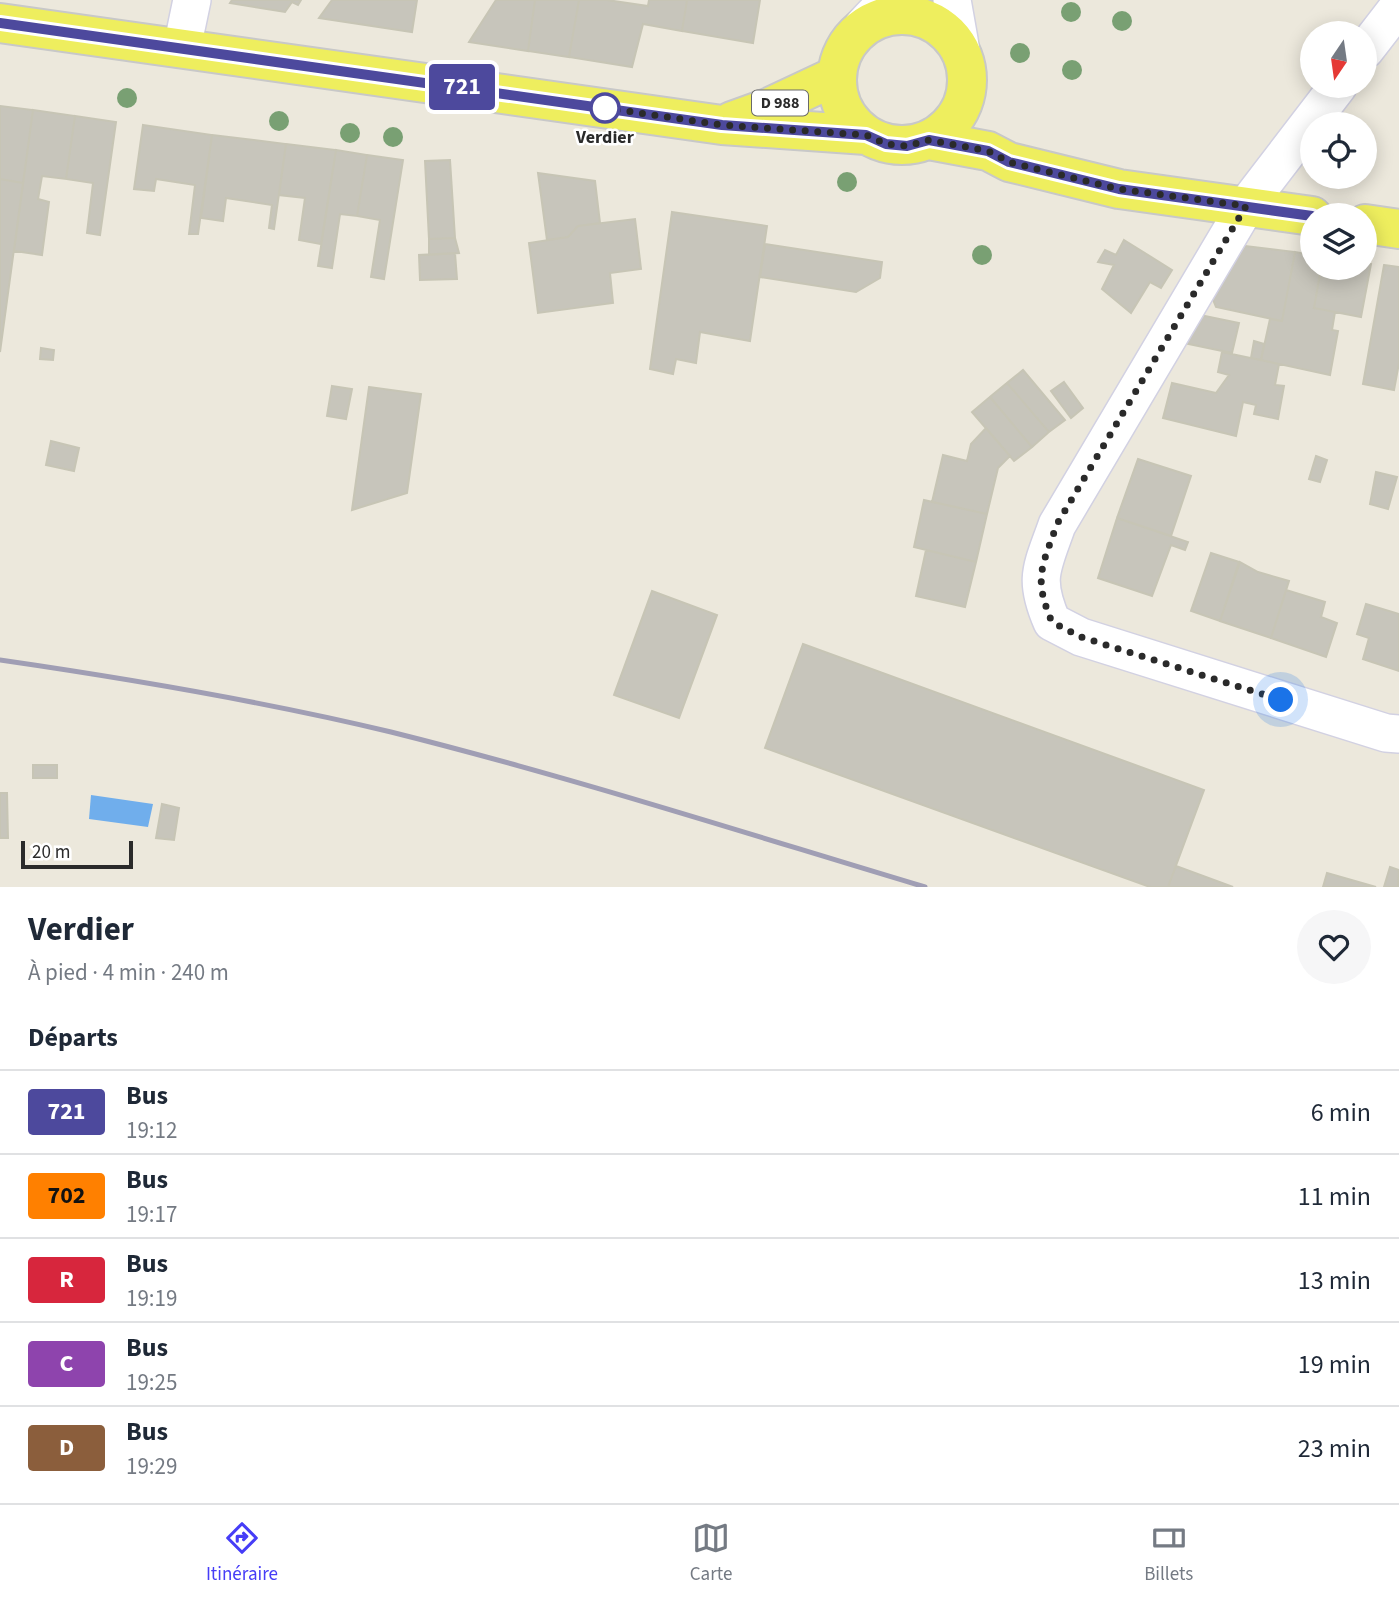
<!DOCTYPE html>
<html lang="fr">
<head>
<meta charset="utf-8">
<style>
  :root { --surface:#fff; --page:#f6f6f7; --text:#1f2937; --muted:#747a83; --line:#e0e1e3; --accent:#463df7 }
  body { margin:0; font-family:"Source Sans 3",sans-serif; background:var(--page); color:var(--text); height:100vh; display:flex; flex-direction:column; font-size:26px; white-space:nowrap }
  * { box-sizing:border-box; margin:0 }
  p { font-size:23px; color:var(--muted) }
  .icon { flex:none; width:38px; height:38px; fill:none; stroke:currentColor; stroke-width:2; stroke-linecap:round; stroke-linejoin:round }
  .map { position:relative; height:887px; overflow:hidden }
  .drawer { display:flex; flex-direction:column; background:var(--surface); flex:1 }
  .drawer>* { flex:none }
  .badge { padding:0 14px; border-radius:5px; font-size:24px; line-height:46px }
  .needle { width:46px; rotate:193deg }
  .buttons { position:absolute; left:1300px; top:21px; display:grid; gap:14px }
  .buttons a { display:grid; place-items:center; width:77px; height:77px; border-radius:50%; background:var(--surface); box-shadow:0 4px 18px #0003; font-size:35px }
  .scale { position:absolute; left:21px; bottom:18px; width:112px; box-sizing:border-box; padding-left:7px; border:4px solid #2a2a2a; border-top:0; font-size:19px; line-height:24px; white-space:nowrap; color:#2a2a2a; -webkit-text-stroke:5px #fff; paint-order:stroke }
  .you { position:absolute; width:35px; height:35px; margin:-18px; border:5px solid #fff; border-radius:50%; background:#1a73e8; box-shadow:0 0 0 10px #1a73e833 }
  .map>.badge { position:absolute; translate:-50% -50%; box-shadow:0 0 0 4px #fff }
  h2 { padding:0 28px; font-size:26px; line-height:63px }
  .round { display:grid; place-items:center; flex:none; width:74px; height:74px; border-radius:37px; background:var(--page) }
  .headline { display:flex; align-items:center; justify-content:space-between; height:119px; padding:0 28px }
  h1 { font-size:33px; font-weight:700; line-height:52px }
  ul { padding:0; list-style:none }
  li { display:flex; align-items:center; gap:21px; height:84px; padding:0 28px; border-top:2px solid var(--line) }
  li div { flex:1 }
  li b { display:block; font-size:26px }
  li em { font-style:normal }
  li .badge { min-width:77px; font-weight:700; text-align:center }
  .menu { display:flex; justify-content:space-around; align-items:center; height:98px; border-top:2px solid var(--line); background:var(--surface); font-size:19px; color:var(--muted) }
  .menu a { display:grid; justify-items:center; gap:4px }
  .menu .selected { color:var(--accent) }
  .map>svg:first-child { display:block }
  .water { fill:#70aeec }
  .building { fill:#c7c5bb; stroke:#c7c5b5; stroke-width:2 }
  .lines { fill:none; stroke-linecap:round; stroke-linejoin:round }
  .minor-casing { stroke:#d2d1e2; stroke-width:40 }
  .major-casing { stroke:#c8c8c8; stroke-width:42 }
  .minor { stroke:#fff; stroke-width:37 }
  .major { stroke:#eeee5e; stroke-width:38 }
  .rail { stroke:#a09eb4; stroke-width:5 }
  .tree { fill:#79a073 }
  .line-casing { stroke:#fff; stroke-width:16 }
  .line { stroke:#4d499d; stroke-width:10 }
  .walk { stroke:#2a2a2a; stroke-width:7; stroke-dasharray:0 12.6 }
  .stop-dot { fill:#fff; stroke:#4d499d; stroke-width:3.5 }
  .labels { text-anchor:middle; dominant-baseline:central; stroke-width:5; stroke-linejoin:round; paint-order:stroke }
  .shield { fill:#fff; stroke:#6a6a6a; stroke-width:2 }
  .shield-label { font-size:16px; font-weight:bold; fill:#2a2a2a }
  .stop-label { font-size:18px; font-weight:bold; fill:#2a2a2a; stroke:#fff }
</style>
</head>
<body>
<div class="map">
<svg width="1399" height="887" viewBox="0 0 1399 887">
  <rect width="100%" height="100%" fill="#ece8dc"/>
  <!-- water -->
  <path class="water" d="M91,795L153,804L148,827L89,819Z"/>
  <!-- building -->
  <path class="building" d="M232,0H301L298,5L292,2L285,12L230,3Z
    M332,0H417L412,32L319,18Z
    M496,0H535L528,51L469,42Z
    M535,0H579L569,57L528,51Z
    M579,0H607L648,6L649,0H687L682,31L643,24L632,67L569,57Z
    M687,0H760L753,43L682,31Z
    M0,106L33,110L23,183L0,179Z
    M33,110L75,116L66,179L42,176L38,199L49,202L42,255L14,251Z
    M75,116L116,122L100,235L87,233L93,183L66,179Z
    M143,125L212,135L198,234H189L195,185L156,179L154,191L134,189Z
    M212,135L286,144L274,229L269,228L272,205L226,198L223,221L201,218Z
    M286,144L336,150L321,244L299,240L305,198L279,195Z
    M336,150L367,155L357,216L340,214L332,268L318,266Z
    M367,155L403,160L384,279L371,277L380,220L357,216Z
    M450,160L455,238L429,239L425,161Z
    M538,173L595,181L600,223L578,226L568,237L547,240Z
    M0,179L23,183L0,352Z
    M672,212L767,226L750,341L700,332L696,363L676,359L673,374L650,369Z
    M635,219L641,269L610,273L613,303L538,313L529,243L568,237L578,226Z
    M455,238L459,253L429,255V239Z
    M1124,240L1172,270L1161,288L1150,282L1131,313L1102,289L1114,265L1098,262L1105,250L1116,255Z
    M765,244L882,262L880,278L856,292L760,277Z
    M1245,246L1295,252L1282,321L1216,307L1212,297Z
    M1295,252L1312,255V268H1321L1314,308L1335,312L1332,330L1338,331L1330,375L1261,360L1270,319L1282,321Z
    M455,253L457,279L420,280L419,255Z
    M1365,263L1371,264L1361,317L1314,308L1321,268H1365Z
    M1384,265L1399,267V363L1394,390L1363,384Z
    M1200,315L1239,323L1232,353L1184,343Z
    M1254,341L1264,344L1261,360L1251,358Z
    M41,348L54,350L53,360L40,359Z
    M1222,352L1279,364L1275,385L1284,386L1278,419L1254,414L1256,405L1243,402L1236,436L1163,418L1172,383L1216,393L1229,375L1218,372Z
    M1023,370L1065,420L1049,432L1007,383Z
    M1064,382L1083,408L1071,418L1051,391Z
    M1007,383L1049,432L1032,447L990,397Z
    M332,386L352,389L346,419L327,416Z
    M369,387L421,394L407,493L352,510Z
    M990,397L1032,447L1014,461L972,412Z
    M986,428L1010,456L998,468L987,514L932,502L943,455L967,461L971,444Z
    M51,441L79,448L74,471L46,465Z
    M1316,456L1327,460L1320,482L1309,479Z
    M1138,459L1191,476L1171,536L1117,518Z
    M1376,472L1397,477L1388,509L1370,504Z
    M924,500L987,514L976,562L914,547Z
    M1117,518L1188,542L1185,550L1171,545L1152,596L1098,578Z
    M926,550L976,562L965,607L916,596Z
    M1211,553L1239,562L1220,621L1191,611Z
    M1240,562L1258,572L1289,581L1271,638L1220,621Z
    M1286,590L1325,602L1321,617L1337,623L1326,657L1271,638Z
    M652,591L717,615L679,718L614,695Z
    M1366,604L1399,614V671L1363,659L1369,638L1357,634Z
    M803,644L1204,790L1168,887H1150L765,748Z
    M33,765H57V778H33Z
    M0,793H7L8,838H0Z
    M162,804L179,808L174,840L156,838Z
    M1176,866L1233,887H1168Z
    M1390,867L1399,870L1398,887H1384Z
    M1327,873L1376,887H1323Z"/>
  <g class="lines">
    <defs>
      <path id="minor" d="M952,0L961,51
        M863,26L888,0
        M182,48L192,0
        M1365,50L1399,6
        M1338,86L1246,206L1057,525C1042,568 1033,578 1052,622L1081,637L1386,733L1399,734"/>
      <path id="major" d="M837 80a65 65 0 1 1 130 0a65 65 0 1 1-130 0Z
        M0,23L722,125L866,135
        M732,121L768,108L836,76
        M929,140L988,151L1009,162L1119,189L1312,216
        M1365,224L1399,229"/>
    </defs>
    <!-- minor casing -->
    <use href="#minor" class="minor-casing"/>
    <!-- major casing -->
    <use href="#major" class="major-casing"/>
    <!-- minor -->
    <use href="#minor" class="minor"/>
    <!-- major -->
    <use href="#major" class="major"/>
    <!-- rail -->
    <path class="rail" d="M0,660C131,679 262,701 391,732C571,777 748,834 925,887"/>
  </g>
  <!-- trees -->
  <g class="tree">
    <circle cx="1071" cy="12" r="10"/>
    <circle cx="1122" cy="21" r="10"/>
    <circle cx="1020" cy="53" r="10"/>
    <circle cx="1072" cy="70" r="10"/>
    <circle cx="127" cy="98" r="10"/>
    <circle cx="279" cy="121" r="10"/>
    <circle cx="350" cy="133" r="10"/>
    <circle cx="393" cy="137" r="10"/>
    <circle cx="847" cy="182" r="10"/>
    <circle cx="982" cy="255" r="10"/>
  </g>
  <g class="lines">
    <defs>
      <path id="line" d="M0,23L722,125L866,135L886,144L907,146L929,140L988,151L1009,162L1119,189L1312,216"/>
    </defs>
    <!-- line casing -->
    <use href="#line" class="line-casing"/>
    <!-- line -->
    <use href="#line" class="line"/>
    <!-- walk -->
    <path class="walk" d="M605,108L722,125L866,135L886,144L907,146L929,140L988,151L1009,162L1119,189L1246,206L1057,524C1042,567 1033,578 1052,622L1081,637L1281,700"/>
  </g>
  <!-- markers -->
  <circle class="stop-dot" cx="605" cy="108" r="14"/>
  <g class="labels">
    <!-- shield labels -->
    <rect class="shield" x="752" y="90.5" width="56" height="25" rx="5"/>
    <g class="shield-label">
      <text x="780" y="103">D 988</text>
    </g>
    <!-- stop labels -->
    <g class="stop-label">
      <text x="605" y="137">Verdier</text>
    </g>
  </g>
</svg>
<div class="buttons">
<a><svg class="needle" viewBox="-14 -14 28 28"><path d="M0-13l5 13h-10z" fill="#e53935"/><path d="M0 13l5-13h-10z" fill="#747a83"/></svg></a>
<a><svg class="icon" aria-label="locate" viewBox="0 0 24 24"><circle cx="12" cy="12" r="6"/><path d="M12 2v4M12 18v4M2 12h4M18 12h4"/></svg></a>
<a><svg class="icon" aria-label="layers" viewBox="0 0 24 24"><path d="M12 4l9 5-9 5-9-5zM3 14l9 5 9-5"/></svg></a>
</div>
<div class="scale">20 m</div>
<div class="you" style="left:1281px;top:700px"></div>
<b class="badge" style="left:462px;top:87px;background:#4d499d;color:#fff">721</b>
</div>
<section class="drawer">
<div class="headline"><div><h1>Verdier</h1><p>À pied · 4 min · 240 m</p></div><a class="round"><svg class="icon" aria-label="heart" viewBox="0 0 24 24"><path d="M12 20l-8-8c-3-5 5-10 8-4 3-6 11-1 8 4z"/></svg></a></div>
<h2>Départs</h2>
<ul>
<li><span class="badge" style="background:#4d499d;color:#fff">721</span><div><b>Bus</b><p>19:12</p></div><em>6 min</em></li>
<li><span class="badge" style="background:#ff8000;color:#111">702</span><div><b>Bus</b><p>19:17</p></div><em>11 min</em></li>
<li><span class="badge" style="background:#d7263d;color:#fff">R</span><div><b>Bus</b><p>19:19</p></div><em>13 min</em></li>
<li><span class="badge" style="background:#8e44ad;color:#fff">C</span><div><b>Bus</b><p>19:25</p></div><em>19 min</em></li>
<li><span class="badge" style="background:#8b5e3c;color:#fff">D</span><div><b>Bus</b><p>19:29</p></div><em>23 min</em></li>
</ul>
</section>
<nav class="menu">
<a class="selected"><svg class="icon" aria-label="directions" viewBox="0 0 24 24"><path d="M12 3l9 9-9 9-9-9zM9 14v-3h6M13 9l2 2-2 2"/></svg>Itinéraire</a>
<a><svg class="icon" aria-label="map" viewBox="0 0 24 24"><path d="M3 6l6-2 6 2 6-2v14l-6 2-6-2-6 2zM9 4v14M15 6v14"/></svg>Carte</a>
<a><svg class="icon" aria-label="tickets" viewBox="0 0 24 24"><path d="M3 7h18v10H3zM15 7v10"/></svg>Billets</a>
</nav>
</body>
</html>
